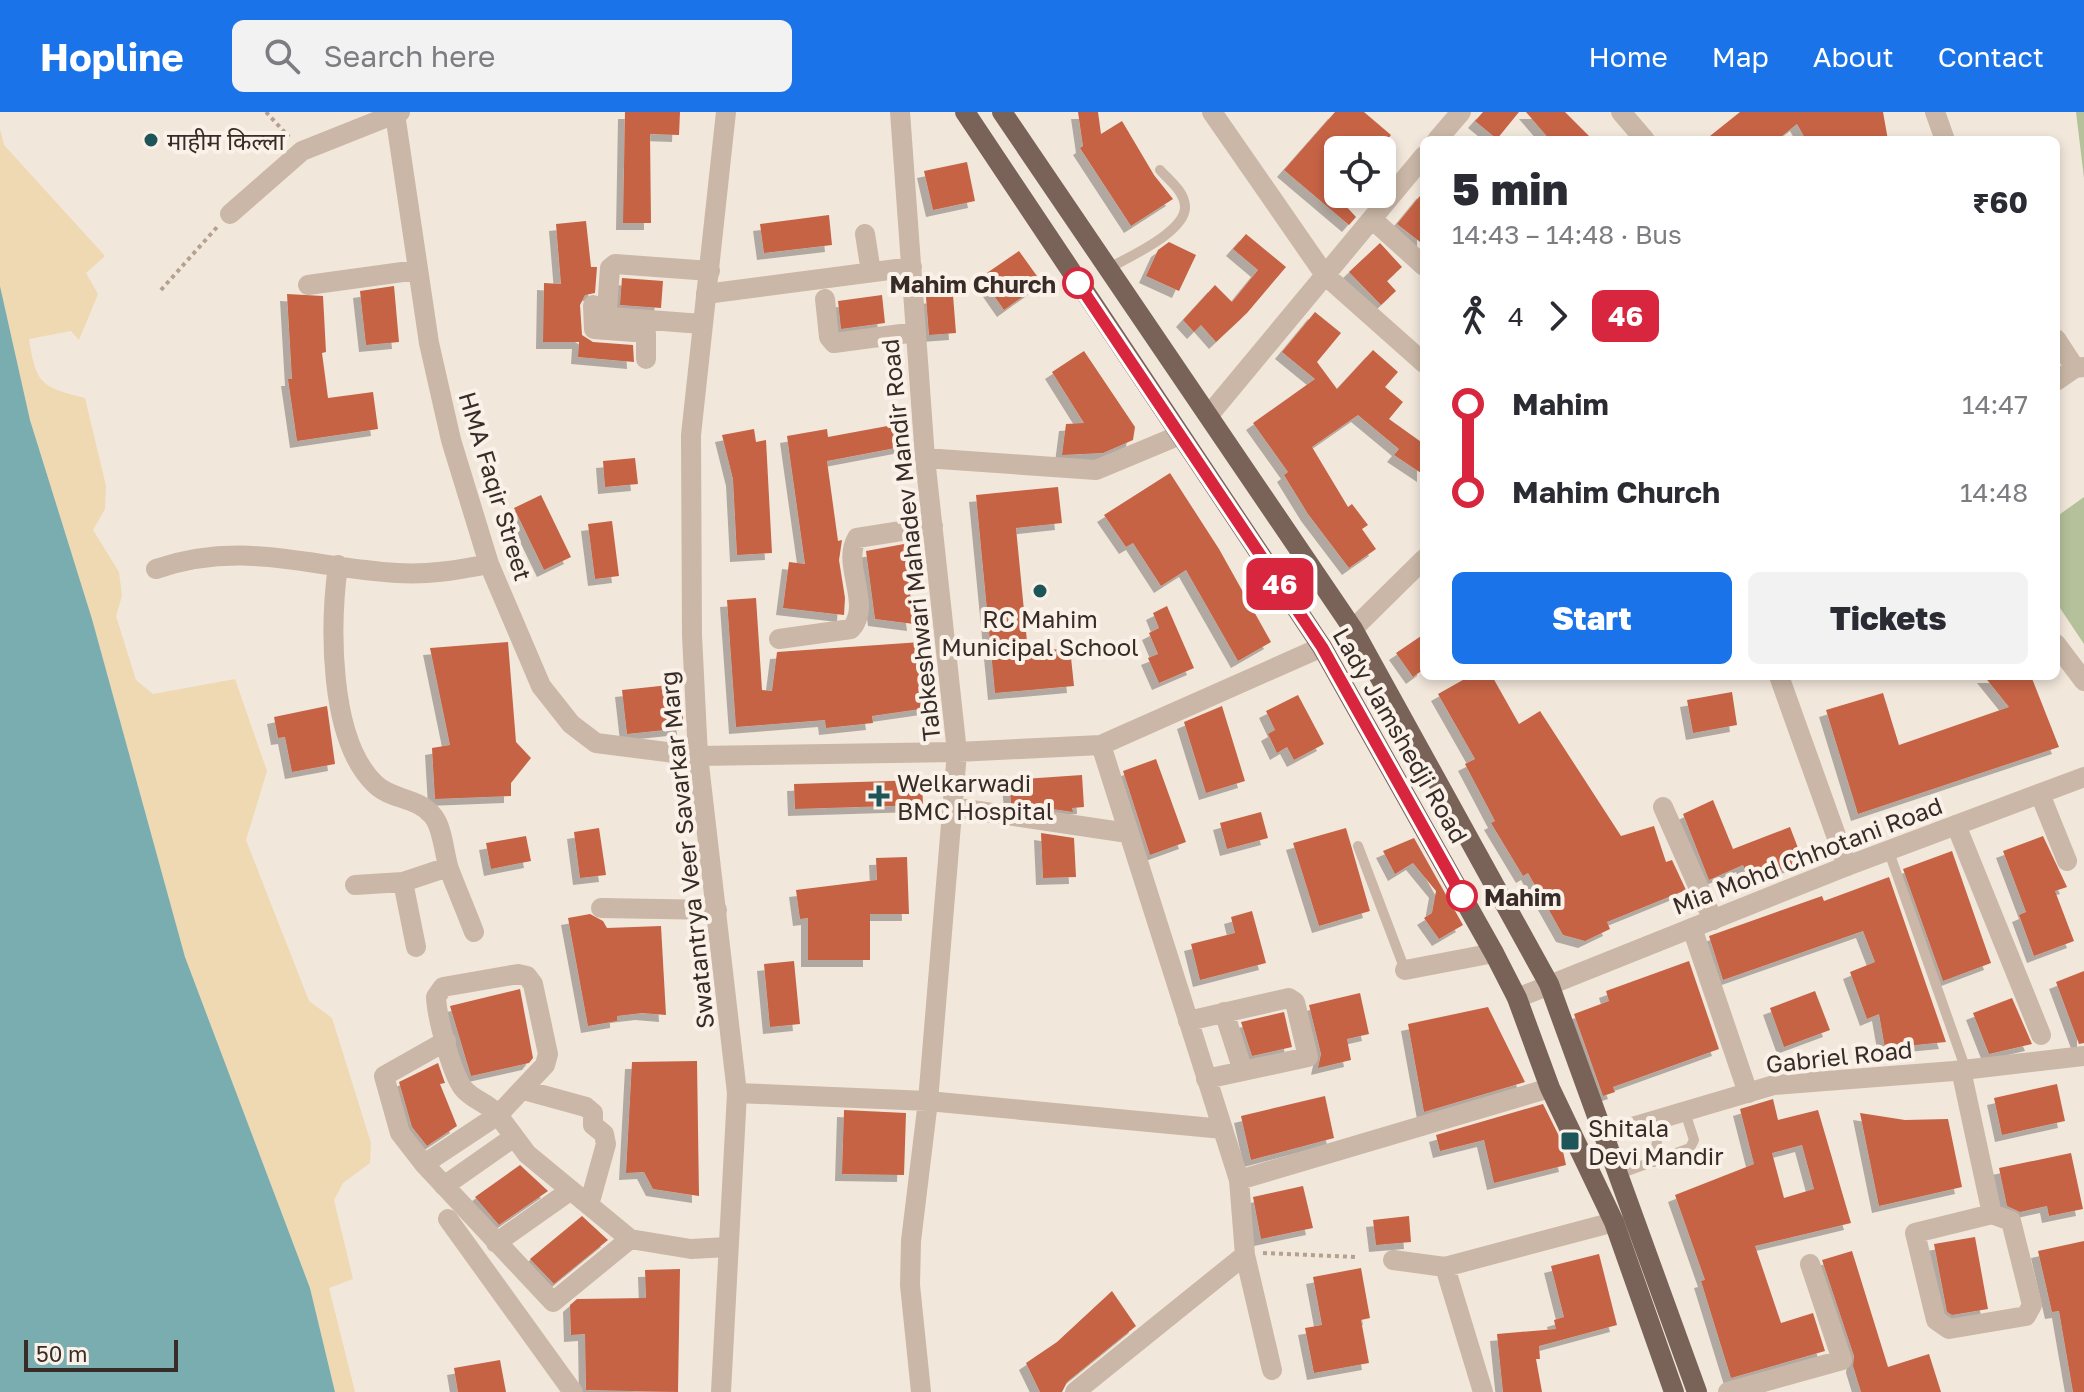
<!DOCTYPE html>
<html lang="en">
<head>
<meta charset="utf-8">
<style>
  :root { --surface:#fff; --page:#f2f2f3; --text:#2b2b33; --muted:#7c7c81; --accent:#1a73e8 }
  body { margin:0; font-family:"Golos Text","Noto Sans Devanagari",sans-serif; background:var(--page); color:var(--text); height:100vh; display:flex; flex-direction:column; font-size:30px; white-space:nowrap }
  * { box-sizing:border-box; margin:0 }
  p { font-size:26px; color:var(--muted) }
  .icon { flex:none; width:44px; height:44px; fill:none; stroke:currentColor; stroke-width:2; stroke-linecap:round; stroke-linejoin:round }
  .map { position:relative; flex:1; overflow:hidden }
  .drawer { position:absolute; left:1420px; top:24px; width:640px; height:544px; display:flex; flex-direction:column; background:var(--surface); border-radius:12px; box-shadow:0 4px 12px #0003 }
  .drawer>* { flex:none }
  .badge { padding:0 16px; border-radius:12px; font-size:28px; line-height:52px }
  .buttons { position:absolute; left:1324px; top:24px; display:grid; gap:16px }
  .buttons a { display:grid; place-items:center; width:72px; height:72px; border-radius:12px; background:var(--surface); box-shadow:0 4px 12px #0003; font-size:40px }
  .scale { position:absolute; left:24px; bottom:20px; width:154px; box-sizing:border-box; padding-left:8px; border:4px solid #372c28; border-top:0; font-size:22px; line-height:28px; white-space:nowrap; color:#372c28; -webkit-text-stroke:6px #faf1e8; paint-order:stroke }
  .map>.badge { position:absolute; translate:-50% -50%; box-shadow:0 0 0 4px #fff }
  .legs { display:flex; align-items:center; gap:12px; height:88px; padding:0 32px; font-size:26px }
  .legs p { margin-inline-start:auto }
  .headline { display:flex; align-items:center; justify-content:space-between; height:136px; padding:0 32px }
  h1 { font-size:44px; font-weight:800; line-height:60px }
  .button { display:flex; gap:16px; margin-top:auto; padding:16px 32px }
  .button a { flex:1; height:92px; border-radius:12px; background:var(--accent); color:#fff; font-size:32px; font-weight:800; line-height:92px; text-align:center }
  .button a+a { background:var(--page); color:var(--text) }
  ul { padding:0 32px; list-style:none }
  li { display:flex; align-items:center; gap:28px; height:88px; font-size:30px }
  li i { display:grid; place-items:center; width:12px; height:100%; margin:0 10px; background:currentColor }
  li i::after { content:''; width:20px; height:20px; margin:-10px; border:6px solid; border-radius:50%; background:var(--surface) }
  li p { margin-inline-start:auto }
  li:first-child i { background:linear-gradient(#0000 50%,currentColor 0) }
  li:last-child i { background:linear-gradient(currentColor 50%,#0000 0) }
  header { display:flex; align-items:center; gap:48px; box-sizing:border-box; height:112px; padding:0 40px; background:var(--accent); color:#fff }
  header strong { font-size:38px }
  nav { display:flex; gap:44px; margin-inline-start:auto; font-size:28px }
  .search { width:560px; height:72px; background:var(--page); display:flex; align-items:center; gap:20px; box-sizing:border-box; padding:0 28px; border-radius:12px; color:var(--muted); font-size:30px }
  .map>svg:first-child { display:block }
  .green { fill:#b5c19b }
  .sand { fill:#eed9b2 }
  .water { fill:#7aadaf }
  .building { fill:#c66345; fill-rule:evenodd; filter:url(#shadow) }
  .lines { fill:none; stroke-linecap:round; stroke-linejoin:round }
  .path { stroke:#b6a191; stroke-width:4; stroke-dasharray:4 4; stroke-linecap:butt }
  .service { stroke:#cab7a7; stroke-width:10 }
  .minor { stroke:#cab7a7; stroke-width:20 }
  .tertiary { stroke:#cab7a7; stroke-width:20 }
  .primary { stroke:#796359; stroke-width:20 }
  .line-1-casing { stroke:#fff; stroke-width:18 }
  .line-1 { stroke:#d7263d; stroke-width:12 }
  .poi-dot { fill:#1d5558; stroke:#faf1e8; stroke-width:3 }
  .stop-1-dot { fill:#fff; stroke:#d7263d; stroke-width:4 }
  .labels { text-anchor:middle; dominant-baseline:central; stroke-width:8; stroke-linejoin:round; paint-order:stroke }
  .poi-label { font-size:24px; fill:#372c28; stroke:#faf1e8; text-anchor:start }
  .stop-label { font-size:24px; font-weight:bold; fill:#372c28; stroke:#faf1e8; text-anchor:end }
  .street-label { font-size:24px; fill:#372c28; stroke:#faf1e8 }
</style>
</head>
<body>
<header>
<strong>Hopline</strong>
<div class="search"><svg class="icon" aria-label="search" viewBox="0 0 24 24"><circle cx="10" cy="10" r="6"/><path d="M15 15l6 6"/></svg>Search here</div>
<nav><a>Home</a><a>Map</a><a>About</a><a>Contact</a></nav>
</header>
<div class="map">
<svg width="2084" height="1280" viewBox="0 0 2084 1280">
  <defs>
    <filter id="shadow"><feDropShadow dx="-7" dy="7" stdDeviation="0" flood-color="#0004"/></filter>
  </defs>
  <rect width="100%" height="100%" fill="#f2e7db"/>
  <!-- green -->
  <path class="green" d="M2076,0H2084V66Z
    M2084,385V532L2056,490V405Z"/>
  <!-- sand -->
  <path class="sand" d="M0,17L4,33L105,144L86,161L98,182L79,228L71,219L29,227C36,272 41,275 85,286L106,374L105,397L93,418L119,460L122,484L116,504L136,568L153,582L235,567L267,659L246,728L309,889L332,906L371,1031L370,1051L343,1071L334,1088L353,1167L329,1176L355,1280H335L310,1176L185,845L92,507L30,308L0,174Z"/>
  <!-- water -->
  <path class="water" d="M0,174L30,308L92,507L185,845L310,1176L335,1280H0Z"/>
  <!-- building -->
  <path class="building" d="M625,0H680L679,23L650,22L651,111H623Z
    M1078,0H1098L1101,22L1122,9L1154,63L1173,87L1131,114L1080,36L1083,34Z
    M1335,0H1364L1391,23L1378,38H1338V72L1332,79L1356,105L1349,113L1284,58Z
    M1483,0H1519L1497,27L1475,9Z
    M1526,0H1565L1593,28H1550Z
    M1740,0H1883L1888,28H1806L1797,12L1777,28H1705Z
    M967,50L975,89L933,98L924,59Z
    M1424,79V133L1397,112Z
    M829,103L832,133L764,141L760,112Z
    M586,109L591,155H597L595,181L585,183L580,193L582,223L593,230L633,233L634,250L578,245L579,230H543L544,171L561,172L556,112Z
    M1246,122L1286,155L1247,201L1216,230L1201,213L1194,220L1183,208L1215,173L1232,190L1258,158L1233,137Z
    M1169,130L1196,143L1179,179L1146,164L1158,138Z
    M1380,131L1402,155L1387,169L1396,179L1381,193L1349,160Z
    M1019,139L1042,171L1004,198L981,165Z
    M622,166L663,169L661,196L620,193Z
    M394,174L399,230L366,233L360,179Z
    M287,182L323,184L326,240L322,241L328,286L373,280L378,317L297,329L288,267H292Z
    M882,183L885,211L841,217L838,189Z
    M953,183L956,221L929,223L926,185Z
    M1315,200L1341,221L1317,250L1337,277L1373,238L1398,260L1385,275L1403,290L1389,307L1424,332V363L1394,343L1399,337L1358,303L1312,335L1348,395L1352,392L1368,413L1362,417L1376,437L1349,456L1308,402L1284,363L1288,360L1253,311L1315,267L1282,240Z
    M1084,239L1135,315L1133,328L1103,341L1062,343L1066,312L1084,311L1052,260Z
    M909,310L911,333L827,349L838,429L842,428L839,448L845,486L844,503L783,496L789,450L805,452L787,324L827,317L828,325Z
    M754,317L756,330L766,328L772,441L737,443L733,367L722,323Z
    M635,346L638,372L605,375L603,349Z
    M1170,361L1219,437L1271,530L1238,549L1186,458L1161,474L1133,431L1126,435L1104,403Z
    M1058,375L1062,411L1016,416L1028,540L1070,536L1074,574L995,581L976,383Z
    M541,383L571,445L544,458L514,396Z
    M612,409L619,464L595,467L588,412Z
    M904,432L914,512L875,507L866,439Z
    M756,486L762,578L772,579L777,540L921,530L926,570L930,569L934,595L872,604L873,611L826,616L825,608L736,615L727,488Z
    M1167,494L1194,556L1159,571L1148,546L1158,542L1149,521L1159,516L1153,501Z
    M1424,522V557L1413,565L1396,541Z
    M508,530L516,630L531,646L511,671V684L435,687L432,636L450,633L430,536Z
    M1470,564H1492L1519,612L1540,599L1621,724L1654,714L1666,750L1672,748L1686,778L1607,810L1610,817L1585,829L1563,823L1528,761L1523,764L1491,711L1495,709L1465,652L1475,647L1438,582Z
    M1984,564H2031L2059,635L1858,702L1826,598L1883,581L1899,633L2009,595Z
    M679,572L684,616L627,622L622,578Z
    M1732,580L1737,613L1693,621L1687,588Z
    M1298,583L1324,632L1294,648L1287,635L1277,641L1268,622L1275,618L1266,599Z
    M327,594L335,652L292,660L285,625L278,626L274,605Z
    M1222,594L1245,669L1206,681L1184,610Z
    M1156,647L1186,730L1150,743L1123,659Z
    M1082,663L1084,695L1072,696L1073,700L1011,691L1009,668Z
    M922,668L923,693L795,697L794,672Z
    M1713,688L1733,737L1790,715L1803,749L1750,770L1743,753L1709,768L1683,702Z
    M1261,700L1268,726L1227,737L1220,711Z
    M599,716L606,763L580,766L574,720Z
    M1346,716L1370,799L1319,814L1293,731Z
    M1041,721L1074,726L1076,765L1043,766Z
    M526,724L531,749L491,757L486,731Z
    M2043,724L2067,775L2055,779L2074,829L2034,844L2019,803L2026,800L2003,739Z
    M1414,726L1463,813L1439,827L1424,806L1432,801L1436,779L1413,751L1395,762L1383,739Z
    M1952,739L1991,851L1943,869L1903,757Z
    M907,745L909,802H870V848H808V806L800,807L796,778L877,768L876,746Z
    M1889,765L1946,930L1885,936L1879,902L1867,907L1850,860L1875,850L1863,819L1723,868L1709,824L1822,784L1824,789Z
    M1252,799L1266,851L1200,868L1191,832L1235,821L1231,805Z
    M590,802L603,809L607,816L661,814L666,903L642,901L617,904V909L588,914L568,806Z
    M794,849L800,912L770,915L764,852Z
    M1689,849L1719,937L1613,975L1615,980L1603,984L1574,902L1609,889L1606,879Z
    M2084,859V931L2079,932L2056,870Z
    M520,877L533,946L529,951L471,964L450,894Z
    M1815,879L1830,918L1784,935L1770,896Z
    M1360,881L1369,922L1347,927L1351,948L1318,956L1321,942L1309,893Z
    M2012,886L2032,932L1989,942L1973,901Z
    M1488,895L1525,970L1424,1000L1408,912Z
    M1284,900L1292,935L1252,944L1241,910Z
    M697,949L699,1084L653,1077L644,1060L626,1061L632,950Z
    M438,951L445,971L440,972L457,1014L427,1034L412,1015L399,970Z
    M2057,972L2065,1009L2002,1023L1994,986Z
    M1325,984L1334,1026L1251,1048L1241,1004Z
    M1773,987L1778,1008L1818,998L1851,1111L1755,1134L1781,1211L1813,1201L1825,1239L1731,1266L1701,1169L1705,1168L1675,1083L1754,1052L1740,997ZM1802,1033L1814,1077L1784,1086L1772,1041Z
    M1543,992L1560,1026L1566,1053L1494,1071L1484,1028L1440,1039L1436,1023Z
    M844,998L906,1001L904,1063L842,1062Z
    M1860,1001L1905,1008L1948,1007L1962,1075L1879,1094Z
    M2071,1041L2083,1097L2049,1104L2047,1094L2020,1100L2007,1094L1999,1056Z
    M520,1053L548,1079L499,1113L475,1085Z
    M1303,1074L1313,1116L1261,1127L1253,1085Z
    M582,1104L608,1128L554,1172L530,1147Z
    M1409,1104L1411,1130L1376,1133L1373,1108Z
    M1975,1125L1988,1197L1952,1203L1947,1200L1934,1132Z
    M2084,1129V1280H2073L2059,1199L2052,1200L2038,1139Z
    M1852,1139L1888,1255L1929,1242L1941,1280H1861L1853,1254L1854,1244L1822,1148Z
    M1599,1142L1617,1213L1539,1234L1540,1247H1536L1542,1280H1503L1497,1222L1556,1217L1554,1208L1564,1205L1551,1154Z
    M1361,1156L1370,1206L1361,1208L1369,1251L1314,1261L1305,1216L1322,1213L1313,1165Z
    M680,1157L678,1280L586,1278L585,1222L571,1223L570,1193L577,1187L646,1186L645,1158Z
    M1112,1179L1136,1214L1067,1270L1062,1280H1040L1026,1251L1057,1230Z
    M500,1248L506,1280H458L454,1256Z"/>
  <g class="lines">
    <!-- path -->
    <path class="path" d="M266,0L289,25
      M161,178L218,114
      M1263,1141L1357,1145"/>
    <!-- service -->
    <path class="service" d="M1109,156C1129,145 1187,119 1185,94C1184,79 1169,68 1160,58
      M1358,734L1405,858
      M1889,740L1966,958
      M1654,1050L1660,1007
      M1619,1062L1690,1036L1694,1028L1685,1000"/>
    <!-- minor -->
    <path class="minor" d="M900,0L925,346L957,640L928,989L911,1129L910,1173L921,1280
      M1212,0L1325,163L1424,251
      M1621,0L1645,28
      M1935,0L1945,28
      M395,2L429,231L451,328L489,452L541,574L571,612L596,631L698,644L957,640L1101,633L1322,535
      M1437,28L1461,0
      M230,102L302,39L400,0
      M1372,107L1424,154
      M865,122L871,160
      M308,173L417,158
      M706,182L912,155
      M825,187L829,225L834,231L916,220
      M593,193L594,217L634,220
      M702,212L610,205L607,198L610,156L615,152L710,159
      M2056,227L2075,256
      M646,247V221
      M2056,269L2075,256L2084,255
      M1209,303L1424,44
      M925,346L1096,358L1180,323
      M338,453C330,512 328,627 375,672C391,688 418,685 433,704C443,716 444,742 449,757C457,778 466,799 474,820
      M156,457C244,427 310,456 397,461C429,463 458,458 489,452
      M1353,517L1424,447
      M779,527L851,517C873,492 841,453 857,426L933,414
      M2056,532L2084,569
      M1779,564L1847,754
      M2040,682L2067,749
      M952,695L1128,721
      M1663,695L1713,808
      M1956,713L2041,923
      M403,770L416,835
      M355,773L403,770L448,755
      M601,796L717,798
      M1692,816L1748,981
      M1405,858L1494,841
      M1224,900L1243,959
      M1188,909L1289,886L1295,890L1308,945L1206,967
      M446,929L384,964L400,1021L424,1052L498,1003L545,953L548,942L533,872L527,864L518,862L443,875L436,885C437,905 451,960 463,976C472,988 489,991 498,1003L527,1042L630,1127L691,1137L728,1135
      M1961,958L1992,1102L2011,1109L2032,1193L2026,1204L1949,1217L1936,1208L1915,1121L1992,1102
      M524,978L586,995L593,1001V1013L604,1022L606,1032L589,1093
      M737,981L928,989L1223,1017
      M424,1052L553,1190L630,1127
      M1239,1068L1550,976
      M444,1074L514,1025
      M448,1107L573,1280
      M496,1131L571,1078
      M1245,1143L1272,1258
      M1393,1148L1445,1155L1614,1110
      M1445,1155L1483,1280
      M1075,1280L1245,1143L1239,1068L1101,633
      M1728,1280L1842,1248L1810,1152"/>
    <!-- tertiary -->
    <path class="tertiary" d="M1517,886L1847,754L2084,665
      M1605,1023L1774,973L1954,959L2084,944
      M721,1280L737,981L698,644L692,523L691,323L726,0"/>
    <!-- primary -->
    <path class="primary" d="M965,0L1322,535L1494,841L1517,886L1550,976L1614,1110L1674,1280
      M1002,0L1353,517L1549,872L1697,1280"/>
  </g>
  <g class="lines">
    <defs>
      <path id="line-1" d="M1078,171L1322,535L1462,784"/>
    </defs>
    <!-- line-1 casing -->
    <use href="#line-1" class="line-1-casing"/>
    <!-- line-1 -->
    <use href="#line-1" class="line-1"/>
  </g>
  <!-- markers -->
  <g class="poi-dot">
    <circle cx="151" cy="28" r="8"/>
    <circle cx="1040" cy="479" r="8"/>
    <path d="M875 672h8v8h8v8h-8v8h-8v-8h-8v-8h8z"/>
    <rect x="1560" y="1019" width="20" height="20" rx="4"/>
  </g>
  <g class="stop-1-dot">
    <circle cx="1078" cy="171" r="14"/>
    <circle cx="1462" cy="784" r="14"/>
  </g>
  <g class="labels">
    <!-- poi labels -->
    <g class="poi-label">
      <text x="167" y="28">माहीम किल्ला</text>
      <text x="1040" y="506" text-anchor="middle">RC Mahim<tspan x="1040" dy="28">Municipal School</tspan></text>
      <text x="897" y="670">Welkarwadi<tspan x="897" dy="28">BMC Hospital</tspan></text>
      <text x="1588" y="1015">Shitala<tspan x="1588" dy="28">Devi Mandir</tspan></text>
    </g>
    <!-- stop labels -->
    <g class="stop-label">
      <text x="1056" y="171">Mahim Church</text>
      <text x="1484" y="784" text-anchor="start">Mahim</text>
    </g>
    <!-- street labels -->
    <g class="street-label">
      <text transform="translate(496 374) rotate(73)">HMA Faqir Street</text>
      <text transform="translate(910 428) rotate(-96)">Tabkeshwari Mahadev Mandir Road</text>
      <text transform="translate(1401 623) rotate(60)">Lady Jamshedji Road</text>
      <text transform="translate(686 738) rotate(-96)">Swatantrya Veer Savarkar Marg</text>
      <text transform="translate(1807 743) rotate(-21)">Mia Mohd Chhotani Road</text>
      <text transform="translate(1839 944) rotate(-6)">Gabriel Road</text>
    </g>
  </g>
</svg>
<div class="buttons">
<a><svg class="icon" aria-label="locate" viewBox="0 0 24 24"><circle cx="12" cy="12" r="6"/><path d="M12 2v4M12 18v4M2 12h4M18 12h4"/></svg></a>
</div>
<div class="scale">50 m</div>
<b class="badge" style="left:1280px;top:472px;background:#d7263d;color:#fff">46</b>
<section class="drawer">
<div class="headline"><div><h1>5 min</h1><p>14:43 – 14:48 · Bus</p></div><b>₹60</b></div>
<div class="legs"><svg class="icon" aria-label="walk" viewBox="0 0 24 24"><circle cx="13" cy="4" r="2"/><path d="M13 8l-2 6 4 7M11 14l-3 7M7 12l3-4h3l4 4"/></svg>4<svg class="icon" aria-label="forward" viewBox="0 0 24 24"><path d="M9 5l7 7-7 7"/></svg><b class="badge" style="background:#d7263d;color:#fff">46</b></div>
<ul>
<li><i style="color:#d7263d"></i><b>Mahim</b><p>14:47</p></li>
<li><i style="color:#d7263d"></i><b>Mahim Church</b><p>14:48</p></li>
</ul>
<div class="button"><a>Start</a><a>Tickets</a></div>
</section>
</div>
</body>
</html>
